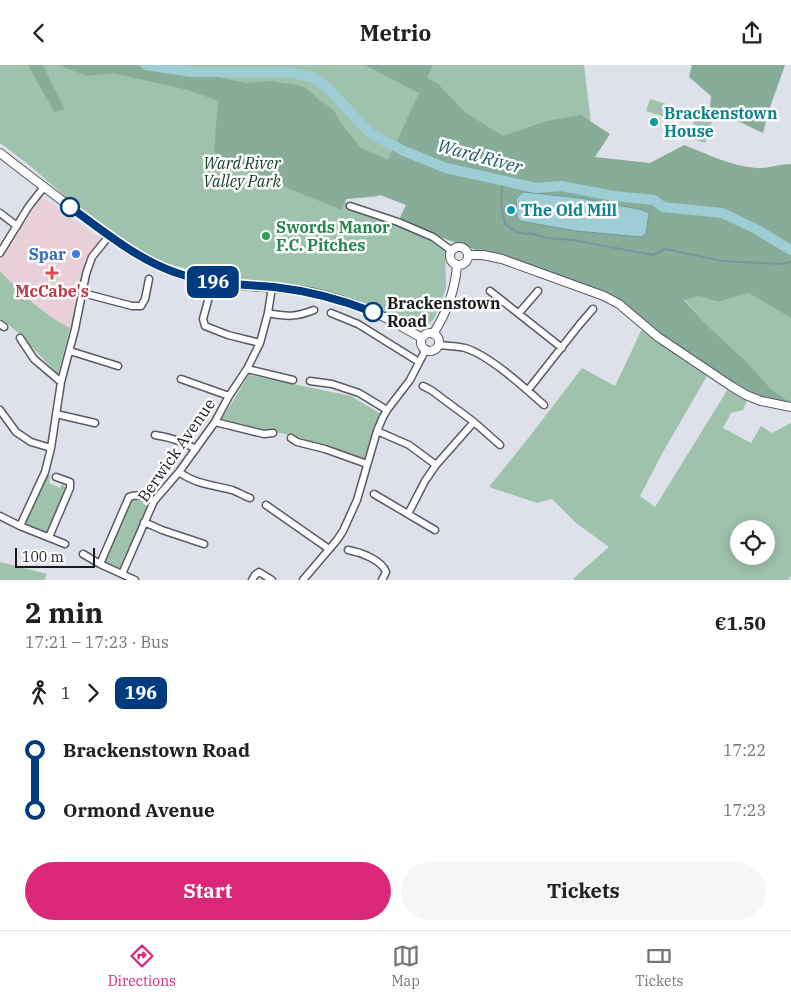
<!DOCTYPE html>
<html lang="en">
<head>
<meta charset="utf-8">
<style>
  :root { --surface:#fff; --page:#f6f6f6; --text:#202124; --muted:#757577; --line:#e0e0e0; --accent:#db2777 }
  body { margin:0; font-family:"IBM Plex Serif",serif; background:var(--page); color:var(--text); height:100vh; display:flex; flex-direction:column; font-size:19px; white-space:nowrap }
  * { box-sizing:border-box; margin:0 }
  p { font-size:16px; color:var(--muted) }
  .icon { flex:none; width:28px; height:28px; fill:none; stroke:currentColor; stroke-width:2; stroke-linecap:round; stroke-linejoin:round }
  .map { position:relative; height:515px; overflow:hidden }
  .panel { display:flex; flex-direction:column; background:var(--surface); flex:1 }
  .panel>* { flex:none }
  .badge { padding:0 10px; border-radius:8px; font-size:18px; line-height:32px }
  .buttons { position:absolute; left:730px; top:455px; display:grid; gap:10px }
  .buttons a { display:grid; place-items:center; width:45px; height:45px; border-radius:50%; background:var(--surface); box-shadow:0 2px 12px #0003; font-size:25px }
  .scale { position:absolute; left:15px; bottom:12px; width:80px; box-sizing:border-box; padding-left:5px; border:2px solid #191a1d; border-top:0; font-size:14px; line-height:18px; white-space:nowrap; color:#191a1d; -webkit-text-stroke:4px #fff; paint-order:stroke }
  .map>.badge { position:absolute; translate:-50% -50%; box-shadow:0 0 0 2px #fff }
  .legs { display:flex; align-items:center; gap:8px; height:55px; padding:0 25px; font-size:16px }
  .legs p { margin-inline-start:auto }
  .headline { display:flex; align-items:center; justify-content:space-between; height:85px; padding:0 25px }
  h1 { font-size:28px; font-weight:700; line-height:38px }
  .cta { display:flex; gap:10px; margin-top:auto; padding:10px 25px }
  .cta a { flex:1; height:58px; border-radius:30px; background:var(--accent); color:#fff; font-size:20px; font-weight:700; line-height:58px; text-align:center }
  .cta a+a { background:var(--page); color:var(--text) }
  ul { padding:0 25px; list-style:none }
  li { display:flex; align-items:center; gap:18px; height:60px; font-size:19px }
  li i { display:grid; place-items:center; width:8px; height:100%; margin:0 6px; background:currentColor }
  li i::after { content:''; width:12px; height:12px; margin:-6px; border:4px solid; border-radius:50%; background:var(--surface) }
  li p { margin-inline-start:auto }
  li:first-child i { background:linear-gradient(#0000 50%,currentColor 0) }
  li:last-child i { background:linear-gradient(currentColor 50%,#0000 0) }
  header { display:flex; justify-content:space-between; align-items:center; height:65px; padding:0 25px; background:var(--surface); font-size:22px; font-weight:700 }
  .tab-bar { display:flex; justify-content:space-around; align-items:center; height:70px; border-top:1px solid var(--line); background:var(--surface); font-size:14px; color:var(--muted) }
  .tab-bar a { display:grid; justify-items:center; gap:2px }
  .tab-bar .current { color:var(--accent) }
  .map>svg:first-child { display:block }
  .commercial { fill:#e9d0d8 }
  .green { fill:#9fc2ad; fill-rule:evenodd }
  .forest { fill:#87ac97 }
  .water { fill:#9ecdd5; stroke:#76979e }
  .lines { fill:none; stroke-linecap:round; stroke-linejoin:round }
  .stream { stroke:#76979e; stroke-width:2 }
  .river { stroke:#9ecdd5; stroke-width:10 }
  .minor-casing { stroke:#595a63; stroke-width:9 }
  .tertiary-casing { stroke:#595a63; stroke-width:10 }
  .minor { stroke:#fff; stroke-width:6 }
  .tertiary { stroke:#fff; stroke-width:8 }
  .line-1-casing { stroke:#fff; stroke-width:11 }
  .line-1 { stroke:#003b80; stroke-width:8 }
  .culture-dot { fill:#0f9aa8; stroke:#fff; stroke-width:2 }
  .stop-1-dot { fill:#fff; stroke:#003b80; stroke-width:2.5 }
  .leisure-dot { fill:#2e9e5b; stroke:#fff; stroke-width:2 }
  .shop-dot { fill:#3f7fe0; stroke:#fff; stroke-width:2 }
  .health-dot { fill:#e0444e; stroke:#fff; stroke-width:2 }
  .labels { text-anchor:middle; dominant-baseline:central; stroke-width:5; stroke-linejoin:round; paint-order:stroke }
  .culture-label { font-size:16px; font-weight:bold; fill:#0d838f; stroke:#fff; text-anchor:start }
  .park-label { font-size:16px; font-style:italic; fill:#13422c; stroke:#fff }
  .leisure-label { font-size:16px; font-weight:bold; fill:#27864d; stroke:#fff; text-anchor:start }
  .shop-label { font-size:16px; font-weight:bold; fill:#366cbe; stroke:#fff; text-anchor:end }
  .health-label { font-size:16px; font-weight:bold; fill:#be3a42; stroke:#fff }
  .stop-label { font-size:16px; font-weight:bold; fill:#191a1d; stroke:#fff; text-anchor:start }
  .street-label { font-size:16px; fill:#191a1d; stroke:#fff }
  .water-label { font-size:18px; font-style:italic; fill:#1e5c66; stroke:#fff }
</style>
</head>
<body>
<header><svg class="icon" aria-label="back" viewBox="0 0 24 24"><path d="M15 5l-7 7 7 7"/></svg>Metrio<svg class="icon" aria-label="share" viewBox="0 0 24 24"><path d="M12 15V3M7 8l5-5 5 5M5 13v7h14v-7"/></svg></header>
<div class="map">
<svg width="791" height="515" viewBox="0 0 791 515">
  <rect width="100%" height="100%" fill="#dee1ea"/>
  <!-- commercial -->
  <path class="commercial" d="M42,132L101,174L89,190L81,210L70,263L56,256L38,243L0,206V194Z"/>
  <!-- green -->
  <path class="green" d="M0,0H584L591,58L375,132L346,134L345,137L398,157L433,172L445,182L446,223L434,254L423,264L407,258L366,239L319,224L212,210L176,201L160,196L146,190L126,176L67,133L28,99L0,78Z
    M650,34L686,45L682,57L646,46Z
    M699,41L715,47L705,78L689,73Z
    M0,206C21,228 42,249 70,263L58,309L16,266L0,253Z
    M748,228L791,253V338L771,324L748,298L707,260L684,234L699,231L718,237Z
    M642,264L707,311L663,387L640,431L655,442L728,324L747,336L743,345L731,348L723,363L751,378L761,361L772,368L791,358V511L788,515H573L579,508L609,482L576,458L552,434L537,438L489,422L530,371L582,303L615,321ZM739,464H766V491H739Z
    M249,310L351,331L381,349L364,394L329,382L285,369L221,355Z
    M46,409L50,410L49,418L60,423L62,419L66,423L50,466L46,469L28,462L26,457Z
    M136,432L141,433L149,438L147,445L121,503L118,505L106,500L105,495L131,435Z
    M0,497L47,509L44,515H0Z"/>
  <!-- forest -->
  <path class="forest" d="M28,0H43L52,19L65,44L54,47Z
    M59,0H136L163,7L217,12L246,18L270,16L297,20L306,23L319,35L333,44L341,58L360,82L388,95L419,28L365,0H433L427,13L438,19L466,48L503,71L547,56L581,50L610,69L595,92L650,98L684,80C707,89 731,101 756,103C767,104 779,99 791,99V253L748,228L718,237L699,231L684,235L707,260L748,298L771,324L791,338V342L761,336L731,321L619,239L579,222L398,157L406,140L380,130L346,134L342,145L242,105L231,99L214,86L218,36L188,25L113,8L87,11Z
    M692,0H785L768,48L763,68L710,43L711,31L689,12Z"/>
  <!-- water -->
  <path class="water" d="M523,127L580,133L643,145L649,148L646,169L641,172L576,166L520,156L517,152L516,134Z"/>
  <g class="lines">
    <!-- stream -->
    <path class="stream" d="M502,115C502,132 500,142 505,159L517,167L526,169L530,168L546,173L573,175L653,190L665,184L722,196L780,199L791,197"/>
    <!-- river -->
    <path class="river" d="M146,0L192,7H289L312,12L328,23L370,68L404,86L446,103L536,123L561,121L614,131L654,135L663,142L722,148L756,164L791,185"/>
    <defs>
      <path id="minor" d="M350,141L398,157L433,172L452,186
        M0,148L17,161
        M0,188L29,141L44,122
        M490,226L562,283
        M83,228L132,241H141L145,234L149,214
        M209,232L203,254L205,261L228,270L260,278
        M268,248C288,252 296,252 314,245
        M331,248L358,259L419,297
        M519,248L538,226
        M0,259L4,262
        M20,273L34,294L61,317
        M438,280C447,281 457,281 465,283C489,290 525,323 544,340
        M70,286L118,301
        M247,304L293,315
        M181,314L229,331
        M310,316L332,319L359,328L387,345
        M423,321L431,325L474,357L500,380
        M528,325L580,259L593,244
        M0,345L16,367L31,377L51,383
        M56,349L95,358
        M215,357L264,369L273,368
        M377,366L409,380L436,400
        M155,370C168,372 184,377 196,384
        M291,373L297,377L325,384L367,399
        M179,407C195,419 213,420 232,425C238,427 244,431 250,433
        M374,429L435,465
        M266,440L329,484
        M408,449L425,416L436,400L474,357
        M0,451L20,461L65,479
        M144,457L162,465L204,479
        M20,461L45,407L51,383L61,317L75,264L86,209L92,192L109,171
        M49,472L70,423V417L56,412
        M348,485C360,487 382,495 386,507L382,515
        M83,489L100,499L135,515
        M100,499L129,432C139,428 145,431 154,436
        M122,509L154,436L179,407L215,357L229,331L247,304L260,278L268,248L272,222
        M252,515L255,510L259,507L272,515
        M303,515L337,475L343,466L357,435L377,366L383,352L387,345L410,315L426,284"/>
      <path id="tertiary" d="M0,88C28,110 56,131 85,153C117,177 143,197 182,210C220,223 263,220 303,226C332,230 369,244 396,258C404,263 413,268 422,273
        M450 191a9 9 0 1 1 18 0a9 9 0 1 1-18 0Z
        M469,190H483L502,194L604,231L619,239L658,272L731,321L746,330L761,336L791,342
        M421 277a9 9 0 1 1 18 0a9 9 0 1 1-18 0Z
        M433,269C446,249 455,224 457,201"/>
    </defs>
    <!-- minor casing -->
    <use href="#minor" class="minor-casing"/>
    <!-- tertiary casing -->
    <use href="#tertiary" class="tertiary-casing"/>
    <!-- minor -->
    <use href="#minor" class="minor"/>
    <!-- tertiary -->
    <use href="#tertiary" class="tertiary"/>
  </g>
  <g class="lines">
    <defs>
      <path id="line-1" d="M70,142C106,168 140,197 183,210C213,220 244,219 274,222C309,226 340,234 373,247"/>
    </defs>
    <!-- line-1 casing -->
    <use href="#line-1" class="line-1-casing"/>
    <!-- line-1 -->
    <use href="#line-1" class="line-1"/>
  </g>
  <!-- markers -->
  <g class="culture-dot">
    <circle cx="654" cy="57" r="5"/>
    <circle cx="511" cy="145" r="5"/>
  </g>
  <g class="stop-1-dot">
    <circle cx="70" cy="142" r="9"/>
    <circle cx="373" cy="247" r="9"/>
  </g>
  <circle class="leisure-dot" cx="266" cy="171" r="5"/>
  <circle class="shop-dot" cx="76" cy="189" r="5"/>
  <path class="health-dot" d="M49.5 200.5h5v5h5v5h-5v5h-5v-5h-5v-5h5z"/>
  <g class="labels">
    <!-- culture labels -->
    <g class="culture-label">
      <text x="664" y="48">Brackenstown<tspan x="664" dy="18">House</tspan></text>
      <text x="521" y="145">The Old Mill</text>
    </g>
    <!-- park labels -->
    <g class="park-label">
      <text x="242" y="98">Ward River<tspan x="242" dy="18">Valley Park</tspan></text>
    </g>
    <!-- leisure labels -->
    <g class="leisure-label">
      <text x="276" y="162">Swords Manor<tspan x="276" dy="18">F.C. Pitches</tspan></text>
    </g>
    <!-- shop labels -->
    <g class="shop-label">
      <text x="66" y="189">Spar</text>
    </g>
    <!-- health labels -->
    <g class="health-label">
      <text x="52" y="226">McCabe's</text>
    </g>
    <!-- stop labels -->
    <g class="stop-label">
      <text x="387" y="238">Brackenstown<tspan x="387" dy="18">Road</tspan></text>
    </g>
    <!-- street labels -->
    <g class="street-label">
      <text transform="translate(176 385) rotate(-55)">Berwick Avenue</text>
    </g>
    <!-- water labels -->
    <g class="water-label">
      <text transform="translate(480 91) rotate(15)">Ward River</text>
    </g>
  </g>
</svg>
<div class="buttons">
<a><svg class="icon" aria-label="locate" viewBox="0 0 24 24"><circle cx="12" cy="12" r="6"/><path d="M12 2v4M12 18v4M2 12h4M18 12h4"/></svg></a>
</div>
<div class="scale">100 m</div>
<b class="badge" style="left:213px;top:217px;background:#003b80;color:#fff">196</b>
</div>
<section class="panel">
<div class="headline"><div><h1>2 min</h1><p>17:21 – 17:23 · Bus</p></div><b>€1.50</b></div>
<div class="legs"><svg class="icon" aria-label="walk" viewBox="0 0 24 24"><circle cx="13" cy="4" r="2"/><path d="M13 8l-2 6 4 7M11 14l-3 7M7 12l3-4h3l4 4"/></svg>1<svg class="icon" aria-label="forward" viewBox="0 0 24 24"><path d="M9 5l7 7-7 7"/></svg><b class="badge" style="background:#003b80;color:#fff">196</b></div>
<ul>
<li><i style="color:#003b80"></i><b>Brackenstown Road</b><p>17:22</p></li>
<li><i style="color:#003b80"></i><b>Ormond Avenue</b><p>17:23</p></li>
</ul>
<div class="cta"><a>Start</a><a>Tickets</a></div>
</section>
<nav class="tab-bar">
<a class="current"><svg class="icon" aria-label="directions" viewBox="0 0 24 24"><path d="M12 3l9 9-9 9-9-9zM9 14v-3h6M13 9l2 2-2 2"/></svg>Directions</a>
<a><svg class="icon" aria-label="map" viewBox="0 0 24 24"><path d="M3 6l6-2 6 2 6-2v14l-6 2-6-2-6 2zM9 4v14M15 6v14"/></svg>Map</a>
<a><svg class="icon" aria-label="tickets" viewBox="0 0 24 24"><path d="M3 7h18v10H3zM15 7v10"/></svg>Tickets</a>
</nav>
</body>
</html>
